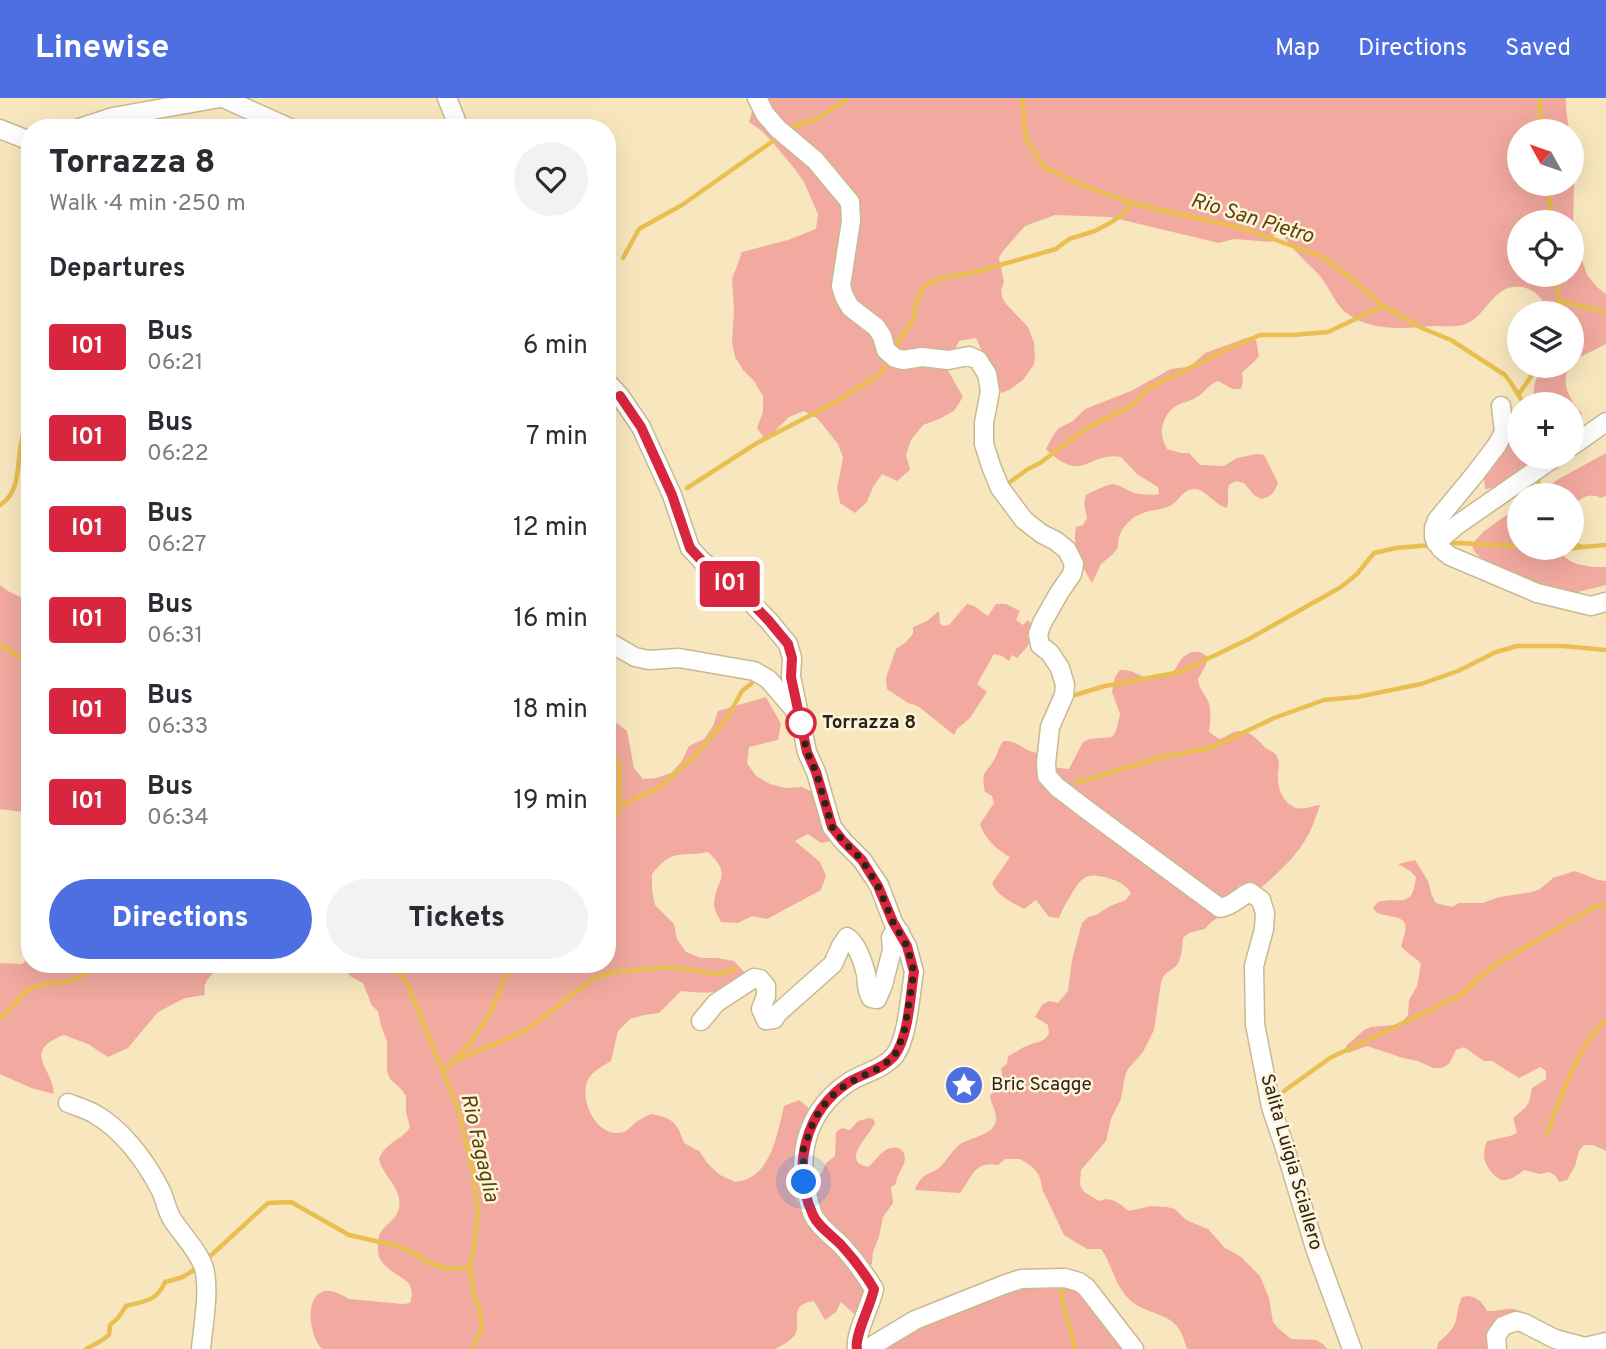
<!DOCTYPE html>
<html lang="en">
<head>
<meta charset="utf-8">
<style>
  :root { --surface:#fff; --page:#f2f2f3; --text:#2b2b33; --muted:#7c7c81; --accent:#4d6fe2 }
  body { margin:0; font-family:Overpass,sans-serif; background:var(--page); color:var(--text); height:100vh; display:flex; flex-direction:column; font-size:26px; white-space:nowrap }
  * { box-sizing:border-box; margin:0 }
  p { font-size:23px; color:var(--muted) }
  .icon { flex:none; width:38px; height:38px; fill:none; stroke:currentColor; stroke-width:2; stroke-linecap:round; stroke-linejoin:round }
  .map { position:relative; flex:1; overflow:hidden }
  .sheet { position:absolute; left:21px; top:21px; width:595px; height:854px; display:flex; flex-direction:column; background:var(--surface); border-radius:28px; box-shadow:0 7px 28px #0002 }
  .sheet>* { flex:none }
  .badge { padding:0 14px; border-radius:5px; font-size:24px; line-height:46px }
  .needle { width:46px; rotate:310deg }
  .fabs { position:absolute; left:1507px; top:21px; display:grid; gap:14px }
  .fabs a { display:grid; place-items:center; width:77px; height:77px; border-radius:50%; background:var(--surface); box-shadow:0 7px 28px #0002; font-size:35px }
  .you { position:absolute; width:35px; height:35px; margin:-18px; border:5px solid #fff; border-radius:50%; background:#1a73e8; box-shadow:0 0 0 10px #1a73e833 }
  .map>.badge { position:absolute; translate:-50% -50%; box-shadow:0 0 0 4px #fff }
  h2 { padding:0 28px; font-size:26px; line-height:63px }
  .round { display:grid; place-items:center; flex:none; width:74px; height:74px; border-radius:37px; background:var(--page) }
  .overview { display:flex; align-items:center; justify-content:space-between; height:119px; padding:0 28px }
  h1 { font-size:33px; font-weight:800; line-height:52px }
  .primary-button { display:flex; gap:14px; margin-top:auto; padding:14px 28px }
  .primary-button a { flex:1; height:80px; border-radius:42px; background:var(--accent); color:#fff; font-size:28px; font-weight:800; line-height:80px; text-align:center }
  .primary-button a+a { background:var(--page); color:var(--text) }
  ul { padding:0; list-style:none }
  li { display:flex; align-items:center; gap:21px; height:91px; padding:0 28px }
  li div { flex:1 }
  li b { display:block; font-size:26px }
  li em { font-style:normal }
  li .badge { min-width:77px; font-weight:700; text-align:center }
  header { display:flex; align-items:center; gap:42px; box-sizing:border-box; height:98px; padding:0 35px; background:var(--accent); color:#fff }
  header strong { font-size:33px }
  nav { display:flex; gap:38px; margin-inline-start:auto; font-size:24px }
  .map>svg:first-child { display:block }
  .green { fill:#f2a99f; fill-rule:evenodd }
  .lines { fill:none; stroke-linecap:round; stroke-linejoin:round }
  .stream { stroke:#e9bf51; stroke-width:4.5 }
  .street-casing { stroke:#c9b991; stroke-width:21 }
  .street { stroke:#fff; stroke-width:18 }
  .line-casing { stroke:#fff; stroke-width:16 }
  .line { stroke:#d7263d; stroke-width:10 }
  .walk { stroke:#2c2516; stroke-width:7; stroke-dasharray:0 12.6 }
  .stop-dot { fill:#fff; stroke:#d7263d; stroke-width:3.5 }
  .labels { text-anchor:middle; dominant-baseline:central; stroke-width:5; stroke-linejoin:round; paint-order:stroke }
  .stop-label { font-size:19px; font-weight:bold; fill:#2c2516; stroke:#fff5dc; text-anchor:start }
  .poi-label { font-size:19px; fill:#2c2516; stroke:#fff5dc; text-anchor:start }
  .street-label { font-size:19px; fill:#2c2516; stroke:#fff5dc }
  .water-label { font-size:21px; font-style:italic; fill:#5b4606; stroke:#fff5dc }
</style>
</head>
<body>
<header>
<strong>Linewise</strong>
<nav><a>Map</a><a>Directions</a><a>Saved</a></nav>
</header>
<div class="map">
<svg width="1606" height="1251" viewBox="0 0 1606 1251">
  <rect width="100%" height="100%" fill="#f8e7be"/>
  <!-- green -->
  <path class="green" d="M756,0H1566V10L1569,33H1519V86H1572V69L1574,86L1573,133L1587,177L1597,189L1606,196V246L1576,261L1572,267V215H1550C1542,200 1533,187 1513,189C1491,192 1484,221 1463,227C1455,229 1444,228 1436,228C1405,230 1370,235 1344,213C1334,204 1329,189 1320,178C1305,162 1288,149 1279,129L1271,144L1234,141L1219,145L1110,119L1055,117L1025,128L1003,153L999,160L1004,184L1001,192L1002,199L1006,206L1028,229L1034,245L1035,261L1033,268L1023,282L1009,292L1001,295L976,240L959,243L946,269L963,299L954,313L939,321L923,327L911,342L906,357L910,372L897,383L882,376L873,389L867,404L855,415L840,405L837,390L843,360L838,346L818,321L804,313L789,319L766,342L757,330L763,314V298L754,283L743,272L735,259L732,244L734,213L732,181L742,154L788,142L816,131L818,116L804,84L794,70L773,45L762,33L749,24ZM1519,124H1572V177H1519Z
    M1249,239L1256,242L1259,258C1254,265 1248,268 1242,275L1243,283L1241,291H1233L1218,283C1210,286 1207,291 1200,297C1185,308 1173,302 1164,323C1160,333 1162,341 1167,351L1181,355H1189L1200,367L1224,368L1237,360L1257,356L1264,357L1278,385C1274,395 1271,399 1261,401L1254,397L1244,385L1236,383L1229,387C1227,395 1229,402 1227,410C1215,407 1205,391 1195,391C1184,390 1180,401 1173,406C1164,412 1155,411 1146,414C1129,419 1117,433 1118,450L1113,456L1101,466L1092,485C1080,463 1072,454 1076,429L1083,427L1087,420L1084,405L1086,397C1091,394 1108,386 1113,386C1120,387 1128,393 1135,395C1143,397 1151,397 1159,396L1158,389L1138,377L1121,359C1093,354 1085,379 1059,362C1054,358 1050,356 1046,351L1054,336L1059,330L1073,323L1085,311L1131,293L1171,271L1187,269L1194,265L1205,255Z
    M1541,268H1571C1558,284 1571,303 1582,316L1579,330L1572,336V306H1534V288Z
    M1519,335V359H1553L1499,389L1485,391L1484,380L1492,364Z
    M1606,355V398L1601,400C1588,394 1580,400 1572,410V397H1535L1557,382Z
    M1519,408V450H1553L1570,463L1577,466L1593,469H1606V487L1574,495L1551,493L1538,484L1506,475L1485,464L1474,453L1472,446L1483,434Z
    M0,487L8,493L30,504V715L0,711Z
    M967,506L974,508L988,518L996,506H1006L1020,513L1016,522L1023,527L1028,522L1033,528L1027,539L1030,543L1027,549L1017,560L1012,557L1009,563L1002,558L994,556L977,586L987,594L970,620L957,631L954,637L918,608L908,605L887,591L886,580L896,551L906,544L913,536V529L927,523L939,513L940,526L944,528L949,527Z
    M1192,554H1200L1207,558L1206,567L1198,581C1199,591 1204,595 1208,603C1212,612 1210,625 1209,634L1219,641C1225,640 1229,636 1234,634C1249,629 1257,642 1266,650C1271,654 1276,654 1278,661C1280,666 1278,671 1278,677C1277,689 1282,704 1294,709C1303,713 1311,708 1320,707C1316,720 1311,733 1304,744C1293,762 1275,777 1260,791L1242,786L1238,788L1222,817L1210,825L1205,831L1189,835L1183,840C1182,848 1182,862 1176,868C1168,875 1165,873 1161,885L1154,932L1143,954L1128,971L1125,978L1121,1001L1111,1021L1106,1043L1081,1072L1080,1087L1084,1094L1099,1103C1112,1098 1118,1105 1129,1113L1151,1108L1167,1109L1175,1111L1186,1122L1208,1131L1225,1150L1240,1158L1260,1178L1269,1200L1273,1224L1278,1230L1291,1241L1316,1242L1323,1246L1327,1251H1187C1184,1242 1182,1233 1175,1226C1161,1213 1141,1215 1127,1199C1113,1183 1112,1166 1101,1151H1087L1064,1137L1042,1091C1042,1076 1033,1068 1020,1061H1005L998,1067C974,1062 972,1080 960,1095L915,1092C922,1072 933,1078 943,1066C949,1059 954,1050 962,1045C972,1039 997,1036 996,1020C996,1013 991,1005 990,998C996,987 1005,985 1001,970L1007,966L1008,958C1015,955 1022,949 1029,947C1038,943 1043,945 1049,936L1048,927L1035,919L1042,907L1049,903L1058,905L1068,893L1072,862L1082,825L1088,819L1096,817L1110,808L1126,802L1131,795C1125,786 1118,783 1108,780C1088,774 1082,778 1072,795C1067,804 1062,811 1059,820L1049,819L1036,802L1024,811C1012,804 997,798 992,785L1010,759C997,752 984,740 980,726L994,705L992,698L985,694C980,671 987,676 995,660C998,654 999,649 1003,643C1020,642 1024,655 1040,655L1051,669L1069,671L1083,644L1089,641L1112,639L1116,633L1120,616L1112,594L1115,579L1120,572C1132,571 1138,578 1149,580C1156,581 1165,577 1172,576C1179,566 1180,558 1192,554Z
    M766,599L781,626L778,642L749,649L747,665L756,678L770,686L786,690L802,689L817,696L831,743L821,745L808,736L795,743L820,764L826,778L821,792L767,821L752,818L738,825L721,824C719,819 715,814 714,808C714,781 735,780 708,754C678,760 674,749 652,776V792L655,807L674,826L677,841L686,854L701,860H717L734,863L745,875C743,878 741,882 738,885C726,897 697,895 681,893L659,915L644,917L630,921L618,933L611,963C603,968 594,972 589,980C577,998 596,1042 623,1034C628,1033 632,1027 636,1024C641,1021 646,1018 651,1016C673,1020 677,1024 684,1045L699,1053L708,1066L720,1077L735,1084C740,1083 747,1082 751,1079C774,1065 778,1031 784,1008L799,1002L811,1012C801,1037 789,1065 794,1093C796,1100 799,1107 801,1114H806L831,1140L868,1195L861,1222L841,1204L836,1214L825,1222L814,1203C785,1207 804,1226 794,1238C790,1243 781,1248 775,1251H322C311,1240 303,1202 322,1194C330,1190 342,1197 349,1201L403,1206L410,1205C419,1179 393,1180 382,1164C378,1159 378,1154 378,1148C378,1146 379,1139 379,1137C384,1127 396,1122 399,1111C403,1090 383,1079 379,1061C386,1043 402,1043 410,1029L406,1014V998L402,992L390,981L387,973V943L381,928L378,913L372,908L363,885L350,878L342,866H607V709L613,664L610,648V629L617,625L627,633L634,670L643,681L656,680L671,675L682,663L689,648L704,641L713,628L718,613Z
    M1415,762L1428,783L1432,798L1436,805L1452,809L1459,805H1483L1499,799L1532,794L1540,791L1553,780L1575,773L1598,782L1606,783V1053L1593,1047H1584L1579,1053L1575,1068L1567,1082L1559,1084L1556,1078L1549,1074L1540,1076L1524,1072C1519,1076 1510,1083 1503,1082C1499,1082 1495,1078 1493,1076C1483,1065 1482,1056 1487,1043L1510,1038L1517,1035L1513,1020L1525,1010L1529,1004L1532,990L1546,981V973L1540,969L1519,980L1492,963H1484L1464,949L1456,952L1449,966L1442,970H1433L1418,963L1403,960L1367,948L1348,955L1346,948L1364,932L1371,929L1395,927L1403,923L1408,917L1409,902L1417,888L1421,866C1415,858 1407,856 1401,848C1412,817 1403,822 1377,815L1373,810L1378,804C1402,798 1412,812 1416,779L1410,773L1398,766Z
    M30,859V866H218C213,880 202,880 205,897L185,900L158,914L128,950L108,959L88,946L64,937C21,954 52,968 54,996L31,990L0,976V865L22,866Z
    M869,1020L873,1021L875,1025C869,1038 840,1064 868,1069C877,1063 885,1044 900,1051C903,1053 905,1056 905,1060C905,1069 896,1076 896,1086L891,1089L893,1105L883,1119L879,1139L873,1154L872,1166L868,1167L822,1119L806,1072L818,1077L822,1075L826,1065L835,1058L836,1034L842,1030L850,1032L858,1023Z
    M1052,1187L1073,1192L1084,1198L1124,1251H887L892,1246L935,1219L1026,1188Z
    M1469,1198C1479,1200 1482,1204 1487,1213C1506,1214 1512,1204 1529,1220L1515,1219L1492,1251H1437L1438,1245C1444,1239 1454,1232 1456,1222C1458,1214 1458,1207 1462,1199Z"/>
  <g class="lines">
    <!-- stream -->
    <path class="stream" d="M1022,0L1026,41L1045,70L1082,87L1131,105L1245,131L1321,158L1352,181L1383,208L1424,231L1451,242L1505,277L1511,285L1524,306
      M1540,0L1541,33
      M787,33L795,28L817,21L848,0
      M1550,124V86
      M623,160L639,131L682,107L780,38
      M1559,203L1606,214
      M1555,215L1559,203L1556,177
      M893,251L914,220L916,204L924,188L941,180L976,174L1056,151L1069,141L1095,133L1110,125L1125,115L1131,105
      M1519,296L1530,280L1536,268
      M1537,377L1541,397
      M1010,384L1028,371L1040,365L1085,331L1132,307L1149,290L1232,249L1260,237H1293L1328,234L1383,208
      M687,390L757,345L834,305L872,281L883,273L888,262
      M0,407C28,390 11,347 30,324
      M1572,445L1583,449L1606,447
      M1443,446L1459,445L1519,448
      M1536,450L1561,452L1583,449
      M0,546L30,567
      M1075,597L1105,588L1180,574L1249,541L1341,489L1357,476L1374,455L1396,450L1431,447
      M607,644L620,669L619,689L620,708
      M1076,685L1162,659L1211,650L1274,620L1324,602L1357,599L1421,586L1458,573L1496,554L1517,548H1563L1606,552
      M607,740L620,708L660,689L694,658L727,620L742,593L752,585
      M390,866L407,885L458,1011L473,1074L478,1115L474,1151L470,1167L474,1198L480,1212L482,1230L472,1251
      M0,921L27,892L47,885L67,884L107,866
      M454,963L525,933L594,880L614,874L669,869L719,876L735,871
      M443,974L470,945L489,917L511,866
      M1284,993L1330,960L1461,897L1490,870L1596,808L1606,807
      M1547,1036C1560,1001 1578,946 1606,922
      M206,1162L268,1105L291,1104L349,1137L394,1147L411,1154L430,1165L445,1170L470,1171
      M1062,1186V1201L1075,1251
      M86,1251L101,1243L109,1237L110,1227L118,1220L126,1208C145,1203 157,1203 165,1184L183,1179L200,1168"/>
    <defs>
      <path id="street" d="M223,0L290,30
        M447,0L459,30
        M757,0L765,16L778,31L815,62L850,104L851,123L841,188L844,198L850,209L876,229L882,238L886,252L895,260L903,262L922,259L948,262L969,258L978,262L987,276L990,293L984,325V346L991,368L1000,390L1024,422L1042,436L1056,443L1067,452L1074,466L1072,476L1059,495L1042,525L1038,536L1040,547L1050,555L1060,570L1065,587L1064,597L1050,629L1046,665L1047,678L1057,689L1087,712L1220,810C1235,807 1237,800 1250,794L1261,802L1265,815L1264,831L1254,868L1255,926L1271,1009L1284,1047L1315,1150L1352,1251
        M79,30L113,19L220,0
        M0,31L25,41H30
        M607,284L620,298L641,329L672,397L690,450L702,463L745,498L769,523L788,546L792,560L791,579L807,654L816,674L832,729L843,743L862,762L879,787L893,824L907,848L914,874C910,897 908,939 895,957C884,971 863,975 849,984C810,1010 796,1052 807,1096C809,1103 810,1110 813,1117C819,1129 832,1138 842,1148C854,1161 865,1176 874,1191C871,1207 854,1238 857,1251
        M1501,308L1504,334L1497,347L1475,376L1437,422L1434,430V439L1441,451L1450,458L1537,495L1591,508L1606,504
        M1572,348L1606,324
        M1436,445L1457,427L1555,359
        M607,543L635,559L649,562L679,560L754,573L768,581L794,611L796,616
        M701,923L716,905L754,880L760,881L766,888V898L761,911L766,922L774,921L778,915L833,866L841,848L847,839C857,846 863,864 866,876C867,885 866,892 871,900L877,901L883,887L892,852L891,839L893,836L900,834
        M68,1005C76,1008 85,1011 93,1015C122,1031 145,1062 160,1091C165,1100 166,1111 172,1121C182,1137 198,1152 204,1170C210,1193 203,1227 201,1251
        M867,1251L915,1222L1003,1187L1021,1181L1065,1180L1079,1184L1086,1189L1134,1251
        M1497,1251L1496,1238L1503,1228L1516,1223L1524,1225L1555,1241L1585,1249L1606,1244"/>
    </defs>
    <!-- street casing -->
    <use href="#street" class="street-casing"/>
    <!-- street -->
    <use href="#street" class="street"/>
  </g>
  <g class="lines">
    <defs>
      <path id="line" d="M620,298L641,329L672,397L690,450L702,463L745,498L769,523L788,546L792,560L791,579L807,654L816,674L832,729L843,743L862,762L878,788L893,824L907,848L914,874C910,898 909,937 895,957C884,971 864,975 849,984C805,1013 791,1069 813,1117C818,1129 833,1138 842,1148C854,1161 865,1176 874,1191C871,1207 854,1238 857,1251"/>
    </defs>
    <!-- line casing -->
    <use href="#line" class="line-casing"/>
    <!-- line -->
    <use href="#line" class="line"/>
    <!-- walk -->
    <path class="walk" d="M801,625L799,617L807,654L816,674L832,729L843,743L862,762L878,788L893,824L907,848L914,874L904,935L896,955L890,962L877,971L848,985L835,995L822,1009L814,1022L803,1052L804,1084"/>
  </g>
  <!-- icons -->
  <defs>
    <symbol id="sight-disc" viewBox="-11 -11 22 22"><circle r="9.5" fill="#4d6fe2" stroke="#fff5dc"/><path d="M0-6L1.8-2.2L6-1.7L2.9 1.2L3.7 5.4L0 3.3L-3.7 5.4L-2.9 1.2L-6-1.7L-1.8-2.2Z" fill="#fff"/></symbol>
  </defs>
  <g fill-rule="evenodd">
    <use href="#sight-disc" x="942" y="965" width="44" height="44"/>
  </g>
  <!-- markers -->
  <circle class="stop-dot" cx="801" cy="625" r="14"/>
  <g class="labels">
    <!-- stop labels -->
    <g class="stop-label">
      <text x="822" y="625">Torrazza 8</text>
    </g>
    <!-- poi labels -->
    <g class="poi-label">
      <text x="991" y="987">Bric Scagge</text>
    </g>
    <!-- street labels -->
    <g class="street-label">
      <text transform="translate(1291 1064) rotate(74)">Salita Luigia Sciallero</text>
    </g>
    <!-- water labels -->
    <g class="water-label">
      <text transform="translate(1252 121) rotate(17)">Rio San Pietro</text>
      <text transform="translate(479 1050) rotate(77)">Rio Fagaglia</text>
    </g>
  </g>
</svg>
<div class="fabs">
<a><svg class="needle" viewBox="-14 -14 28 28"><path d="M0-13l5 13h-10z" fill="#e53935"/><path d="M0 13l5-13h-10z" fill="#7c7c81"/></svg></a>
<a><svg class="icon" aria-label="locate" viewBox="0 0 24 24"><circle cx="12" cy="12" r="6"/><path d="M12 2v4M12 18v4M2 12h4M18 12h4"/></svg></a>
<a><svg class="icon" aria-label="layers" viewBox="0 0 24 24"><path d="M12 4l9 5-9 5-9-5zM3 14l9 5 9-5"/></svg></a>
<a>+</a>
<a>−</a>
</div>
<div class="you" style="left:804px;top:1084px"></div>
<b class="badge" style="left:730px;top:486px;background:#d7263d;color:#fff">I01</b>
<section class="sheet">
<div class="overview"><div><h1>Torrazza 8</h1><p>Walk · 4 min · 250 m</p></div><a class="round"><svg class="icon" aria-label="heart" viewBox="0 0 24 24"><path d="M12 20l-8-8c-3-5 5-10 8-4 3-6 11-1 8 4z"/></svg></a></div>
<h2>Departures</h2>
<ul>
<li><span class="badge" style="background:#d7263d;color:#fff">I01</span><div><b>Bus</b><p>06:21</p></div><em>6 min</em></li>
<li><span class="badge" style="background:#d7263d;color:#fff">I01</span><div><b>Bus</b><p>06:22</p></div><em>7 min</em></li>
<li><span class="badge" style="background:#d7263d;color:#fff">I01</span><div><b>Bus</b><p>06:27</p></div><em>12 min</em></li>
<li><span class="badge" style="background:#d7263d;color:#fff">I01</span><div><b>Bus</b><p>06:31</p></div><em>16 min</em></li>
<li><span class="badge" style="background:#d7263d;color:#fff">I01</span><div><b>Bus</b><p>06:33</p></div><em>18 min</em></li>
<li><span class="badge" style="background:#d7263d;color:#fff">I01</span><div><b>Bus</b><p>06:34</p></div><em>19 min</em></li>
</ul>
<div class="primary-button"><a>Directions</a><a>Tickets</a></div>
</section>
</div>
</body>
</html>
